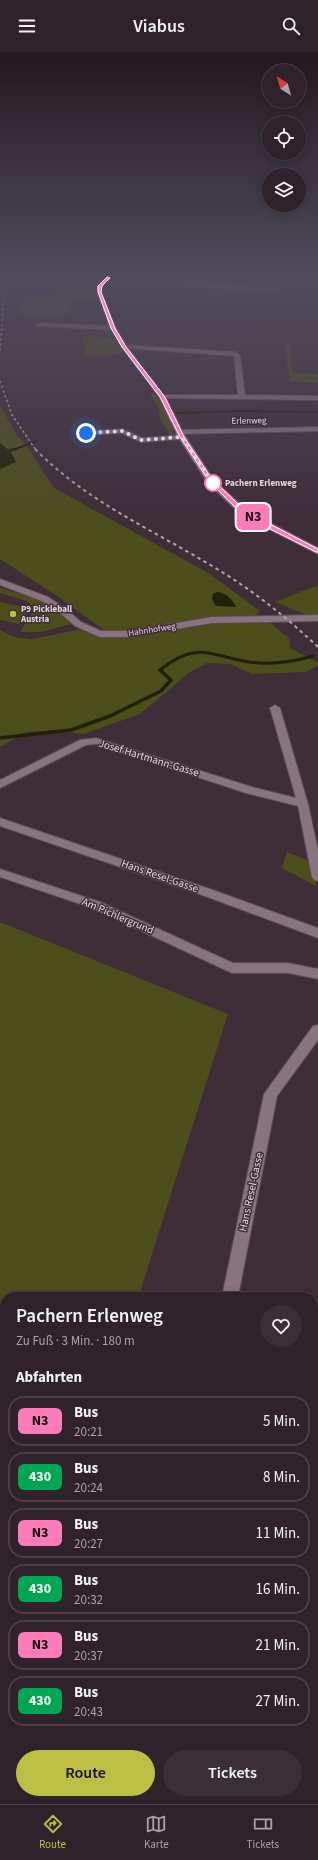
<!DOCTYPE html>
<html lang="de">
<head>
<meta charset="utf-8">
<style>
  :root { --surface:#2f222a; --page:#3b2f36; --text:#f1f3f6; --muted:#a7a4a8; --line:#4a3f47; --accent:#bcbf43 }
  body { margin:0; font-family:"Source Sans 3",sans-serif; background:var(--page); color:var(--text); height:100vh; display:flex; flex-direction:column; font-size:15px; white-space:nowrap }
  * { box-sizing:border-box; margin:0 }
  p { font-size:13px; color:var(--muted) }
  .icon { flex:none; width:22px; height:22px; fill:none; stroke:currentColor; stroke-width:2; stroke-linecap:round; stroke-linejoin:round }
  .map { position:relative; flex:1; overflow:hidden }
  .drawer { position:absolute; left:0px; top:1240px; width:318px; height:512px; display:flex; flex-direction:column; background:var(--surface); border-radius:16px 16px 0 0; box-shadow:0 2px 10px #0003,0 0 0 1px var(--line) }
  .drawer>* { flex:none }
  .badge { padding:0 8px; border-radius:6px; font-size:14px; line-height:26px }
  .needle { width:26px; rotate:323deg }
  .fabs { position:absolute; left:262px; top:12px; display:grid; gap:8px }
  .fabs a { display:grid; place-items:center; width:44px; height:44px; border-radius:50%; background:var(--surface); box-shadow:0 2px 10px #0003,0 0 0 1px var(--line); font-size:20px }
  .you { position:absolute; width:20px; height:20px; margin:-10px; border:3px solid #fff; border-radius:50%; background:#1a73e8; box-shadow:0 0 0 6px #1a73e833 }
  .map>.badge { position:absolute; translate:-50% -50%; box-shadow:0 0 0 2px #fff }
  h2 { padding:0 16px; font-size:15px; line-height:36px }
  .round { display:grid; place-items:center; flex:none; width:42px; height:42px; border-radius:21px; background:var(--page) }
  .head { display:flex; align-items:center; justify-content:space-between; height:68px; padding:0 16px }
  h1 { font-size:19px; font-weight:600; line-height:30px }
  .primary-button { display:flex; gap:8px; margin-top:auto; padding:8px 16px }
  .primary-button a { flex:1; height:46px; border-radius:24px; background:var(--accent); color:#111; font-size:16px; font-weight:600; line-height:46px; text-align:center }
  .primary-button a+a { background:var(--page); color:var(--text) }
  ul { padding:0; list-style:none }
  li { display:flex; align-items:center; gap:12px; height:50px; margin:0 8px 6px; padding:0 8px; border:2px solid var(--line); border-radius:16px }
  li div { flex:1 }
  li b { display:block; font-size:15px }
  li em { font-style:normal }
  li .badge { min-width:44px; font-weight:700; text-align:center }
  header { display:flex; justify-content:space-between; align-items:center; height:52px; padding:0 16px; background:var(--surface); font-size:18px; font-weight:600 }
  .tab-bar { display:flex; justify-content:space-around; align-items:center; height:56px; border-top:1px solid var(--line); background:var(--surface); font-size:11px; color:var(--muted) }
  .tab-bar a { display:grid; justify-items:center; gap:2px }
  .tab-bar .current { color:var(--accent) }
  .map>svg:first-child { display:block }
  .green { fill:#4c4e1b }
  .water { fill:#202108 }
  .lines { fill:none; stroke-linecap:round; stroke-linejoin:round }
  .stream-far2 { stroke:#202108; stroke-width:2 }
  .stream-far1 { stroke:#202108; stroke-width:3 }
  .stream { stroke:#202108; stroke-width:3.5 }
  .minor-casing { stroke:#5b4b54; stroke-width:2 }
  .major-casing { stroke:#5b4b54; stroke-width:2 }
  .minor { fill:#88737e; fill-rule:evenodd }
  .major { fill:#b6749b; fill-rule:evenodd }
  .rail-far2 { stroke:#b1a4ac; stroke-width:1.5; stroke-dasharray:2.5 2.5; stroke-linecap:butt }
  .rail-far1 { stroke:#b1a4ac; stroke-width:2; stroke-dasharray:3.5 3.5; stroke-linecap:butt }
  .rail { stroke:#b1a4ac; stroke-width:4.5; stroke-dasharray:8 8; stroke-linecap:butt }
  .line { fill:#fc7cba; stroke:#fff }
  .walk { stroke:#e2d7dd; stroke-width:4; stroke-dasharray:0 7.2 }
  .stop-dot { fill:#fff; stroke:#fc7cba; stroke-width:2 }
  .poi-dot { fill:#bcbf43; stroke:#3f2d38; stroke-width:1.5 }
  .labels { text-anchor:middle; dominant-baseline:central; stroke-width:3; stroke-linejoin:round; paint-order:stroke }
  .far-street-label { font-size:9px; fill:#e2d7dd; stroke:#3f2d38 }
  .far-stop-label { font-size:9px; font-weight:bold; fill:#e2d7dd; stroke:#3f2d38; text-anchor:start }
  .far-poi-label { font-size:9px; font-weight:bold; fill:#e2d7dd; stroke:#3f2d38; text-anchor:start }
  .street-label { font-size:11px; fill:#e2d7dd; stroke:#3f2d38 }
</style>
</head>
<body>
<header><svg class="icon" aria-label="menu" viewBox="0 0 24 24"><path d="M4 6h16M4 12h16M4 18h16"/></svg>Viabus<svg class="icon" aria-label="search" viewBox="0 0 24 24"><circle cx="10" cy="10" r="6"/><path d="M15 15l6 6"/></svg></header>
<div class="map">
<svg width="318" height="1752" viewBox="0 0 318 1752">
  <rect width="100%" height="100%" fill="#3f2d38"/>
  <!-- green -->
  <path class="green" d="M60,235L95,236L98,247H75L65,265L20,263L22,246L57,247L56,238Z
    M82,284L114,286L124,301L104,304L86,303Z
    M284,290L290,291L292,321L318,322V331L290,329Z
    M152,341C160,345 171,362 173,371C173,376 172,379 173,384L171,385L159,364L158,361L161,360L150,342Z
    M0,353L17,383L26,393L54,436L210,522L260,559L254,565L139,580L108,581L57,544L0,507Z
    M318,533V564L307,563L275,550Z
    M0,536C25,543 54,550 71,572L42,580H20L35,556L26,549L0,541Z
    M0,550L31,556L19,572L0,568Z
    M268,569L289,586L290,596L318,610V613L306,620L252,622L230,612L207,611L190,620L140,662L83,682L56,678L27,680L0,695V578L14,585L32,587L82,577L104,584L212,570Z
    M287,800L314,811L316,834L282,816Z
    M0,870L228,962L140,1240L129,1245H5V1333L0,1338Z
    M318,1614V1703L313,1711V1624Z
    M244,1747H291L288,1752H236Z"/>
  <!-- water -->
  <path class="water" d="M0,391L10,399L16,410L0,417Z
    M217,540C227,541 232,547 236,555L216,554L212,547L213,542Z"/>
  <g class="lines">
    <!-- stream-far2 -->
    <path class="stream-far2" d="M176,361L242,359L318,360
      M13,398L37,389"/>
    <!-- stream-far1 -->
    <path class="stream-far1" d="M0,401L16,397
      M161,619L160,618C196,588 211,604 249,610C271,613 292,610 313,604"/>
    <!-- stream -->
    <path class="stream" d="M0,686L71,678L110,664L161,639L171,628L160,618"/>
    <defs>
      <path id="minor" d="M188,226H194L190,230L276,236L279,238L276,240L187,234L184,230Z
        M39,271L113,274L116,276L113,278L37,274L36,273Z
        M124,293L237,300L240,304L245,343L318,344V348L160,346V344L162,343H238L234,304L122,296L121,295Z
        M318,375V379L180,382L176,380L180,378Z
        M122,377L142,386L182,383L186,385L182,387L141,390L121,381L86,383L82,381L86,379Z
        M258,466H261V470L248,474L244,472Z
        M0,527L48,545L65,556L81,570L101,579H129L212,565L318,563V569L212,571L129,585H100L75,574L59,560L42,549L0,533Z
        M275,653L280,656L308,752L318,798V829L314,828L312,825L298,754L246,741L96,692L86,693L0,736V728L80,688L96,686L252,735L296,746L270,656Z
        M0,766L210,837L318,876V886L202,843L0,774Z
        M0,817L100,850L233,911H288L318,917V927L288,921H232L92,856L0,825Z
        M318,973V988L277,1044L238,1245H222L264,1042L313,974Z
        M313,1344L318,1346V1365L313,1363Z
        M5,1444V1466L0,1468V1446Z
        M318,1590V1619L313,1622V1593Z
        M0,1611L5,1613V1636L0,1634Z
        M134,1747H158L160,1752H136Z
        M210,1747H234L232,1752H208Z"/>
      <path id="major" d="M105,226H111L103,234L102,241L116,276L127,294L165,345L186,385L213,427L239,451L261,466L318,496V502L255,470L233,455L207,430L178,385L159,345L122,296L110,276L96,241L97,234Z"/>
    </defs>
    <!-- minor casing -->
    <use href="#minor" class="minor-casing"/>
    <!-- major casing -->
    <use href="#major" class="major-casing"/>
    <!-- minor -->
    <use href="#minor" class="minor"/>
    <!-- major -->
    <use href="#major" class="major"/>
    <!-- rail-far2 -->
    <path class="rail-far2" d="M0,299L4,245L10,226
      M0,329L12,363L36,398"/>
    <!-- rail-far1 -->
    <path class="rail-far1" d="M35,397C90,452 152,477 217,517C254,539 287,566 318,595"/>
    <!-- rail -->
    <path class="rail" d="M313,1727L318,1717
      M299,1752L301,1747"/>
  </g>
  <!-- sky -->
  <linearGradient id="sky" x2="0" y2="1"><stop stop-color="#23191f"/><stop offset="0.48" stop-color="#524c5e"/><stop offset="1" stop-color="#524c5e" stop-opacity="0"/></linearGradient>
  <rect width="318" height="471" fill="url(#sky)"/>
  <!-- line -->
  <path class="line" d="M107,225L110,226L102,234L101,240L115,276L126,295L165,345L184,385L212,427L238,452L260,467L318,497V500H316L256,470L234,454L209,429L180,385L160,345L122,295L111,276L98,240V234Z"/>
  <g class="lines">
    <!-- walk -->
    <path class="walk" d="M86,381L122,379L141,388L182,385L213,431"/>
  </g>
  <!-- markers -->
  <circle class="stop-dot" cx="213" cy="431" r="8"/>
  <circle class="poi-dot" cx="13" cy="562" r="4"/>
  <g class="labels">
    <!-- far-street labels -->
    <g class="far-street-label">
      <text transform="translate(249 369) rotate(-1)">Erlenweg</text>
      <text transform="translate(152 578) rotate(-9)">Hahnhofweg</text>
    </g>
    <!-- far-stop labels -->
    <g class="far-stop-label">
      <text x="225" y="431">Pachern Erlenweg</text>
    </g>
    <!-- far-poi labels -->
    <g class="far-poi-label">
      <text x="21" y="557">P9 Pickleball<tspan x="21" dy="10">Austria</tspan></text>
    </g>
    <!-- street labels -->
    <g class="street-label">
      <text transform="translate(149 706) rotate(17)">Josef Hartmann-Gasse</text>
      <text transform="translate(160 824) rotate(19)">Hans Resel-Gasse</text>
      <text transform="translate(118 864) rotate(23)">Am Pichlergrund</text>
      <text transform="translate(251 1140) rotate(-78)">Hans Resel-Gasse</text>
    </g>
  </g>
</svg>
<div class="fabs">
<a><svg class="needle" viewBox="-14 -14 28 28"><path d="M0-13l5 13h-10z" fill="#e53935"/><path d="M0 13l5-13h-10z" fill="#a7a4a8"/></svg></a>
<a><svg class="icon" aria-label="locate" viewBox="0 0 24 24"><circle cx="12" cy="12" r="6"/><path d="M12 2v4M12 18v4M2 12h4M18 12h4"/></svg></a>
<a><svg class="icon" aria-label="layers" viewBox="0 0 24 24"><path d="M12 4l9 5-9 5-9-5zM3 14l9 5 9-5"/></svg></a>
</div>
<div class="you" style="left:86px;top:381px"></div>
<b class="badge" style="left:253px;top:465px;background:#fc7cba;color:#111">N3</b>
<section class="drawer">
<div class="head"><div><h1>Pachern Erlenweg</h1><p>Zu Fuß · 3 Min. · 180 m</p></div><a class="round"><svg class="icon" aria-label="heart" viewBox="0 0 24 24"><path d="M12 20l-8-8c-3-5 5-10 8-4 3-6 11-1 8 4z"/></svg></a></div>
<h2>Abfahrten</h2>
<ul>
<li><span class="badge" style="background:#fc7cba;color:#111">N3</span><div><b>Bus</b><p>20:21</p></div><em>5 Min.</em></li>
<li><span class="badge" style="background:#00a651;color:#fff">430</span><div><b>Bus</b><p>20:24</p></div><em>8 Min.</em></li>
<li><span class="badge" style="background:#fc7cba;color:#111">N3</span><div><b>Bus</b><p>20:27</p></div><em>11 Min.</em></li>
<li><span class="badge" style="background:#00a651;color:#fff">430</span><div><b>Bus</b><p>20:32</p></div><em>16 Min.</em></li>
<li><span class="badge" style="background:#fc7cba;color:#111">N3</span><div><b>Bus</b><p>20:37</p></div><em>21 Min.</em></li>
<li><span class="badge" style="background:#00a651;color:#fff">430</span><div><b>Bus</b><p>20:43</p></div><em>27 Min.</em></li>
</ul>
<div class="primary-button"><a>Route</a><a>Tickets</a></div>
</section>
</div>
<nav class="tab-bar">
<a class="current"><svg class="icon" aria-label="directions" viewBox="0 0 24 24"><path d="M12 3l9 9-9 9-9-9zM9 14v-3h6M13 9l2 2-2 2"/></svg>Route</a>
<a><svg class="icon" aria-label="map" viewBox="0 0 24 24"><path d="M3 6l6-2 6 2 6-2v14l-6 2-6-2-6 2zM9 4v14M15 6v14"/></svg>Karte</a>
<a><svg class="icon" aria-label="tickets" viewBox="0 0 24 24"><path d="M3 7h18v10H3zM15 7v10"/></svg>Tickets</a>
</nav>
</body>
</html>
